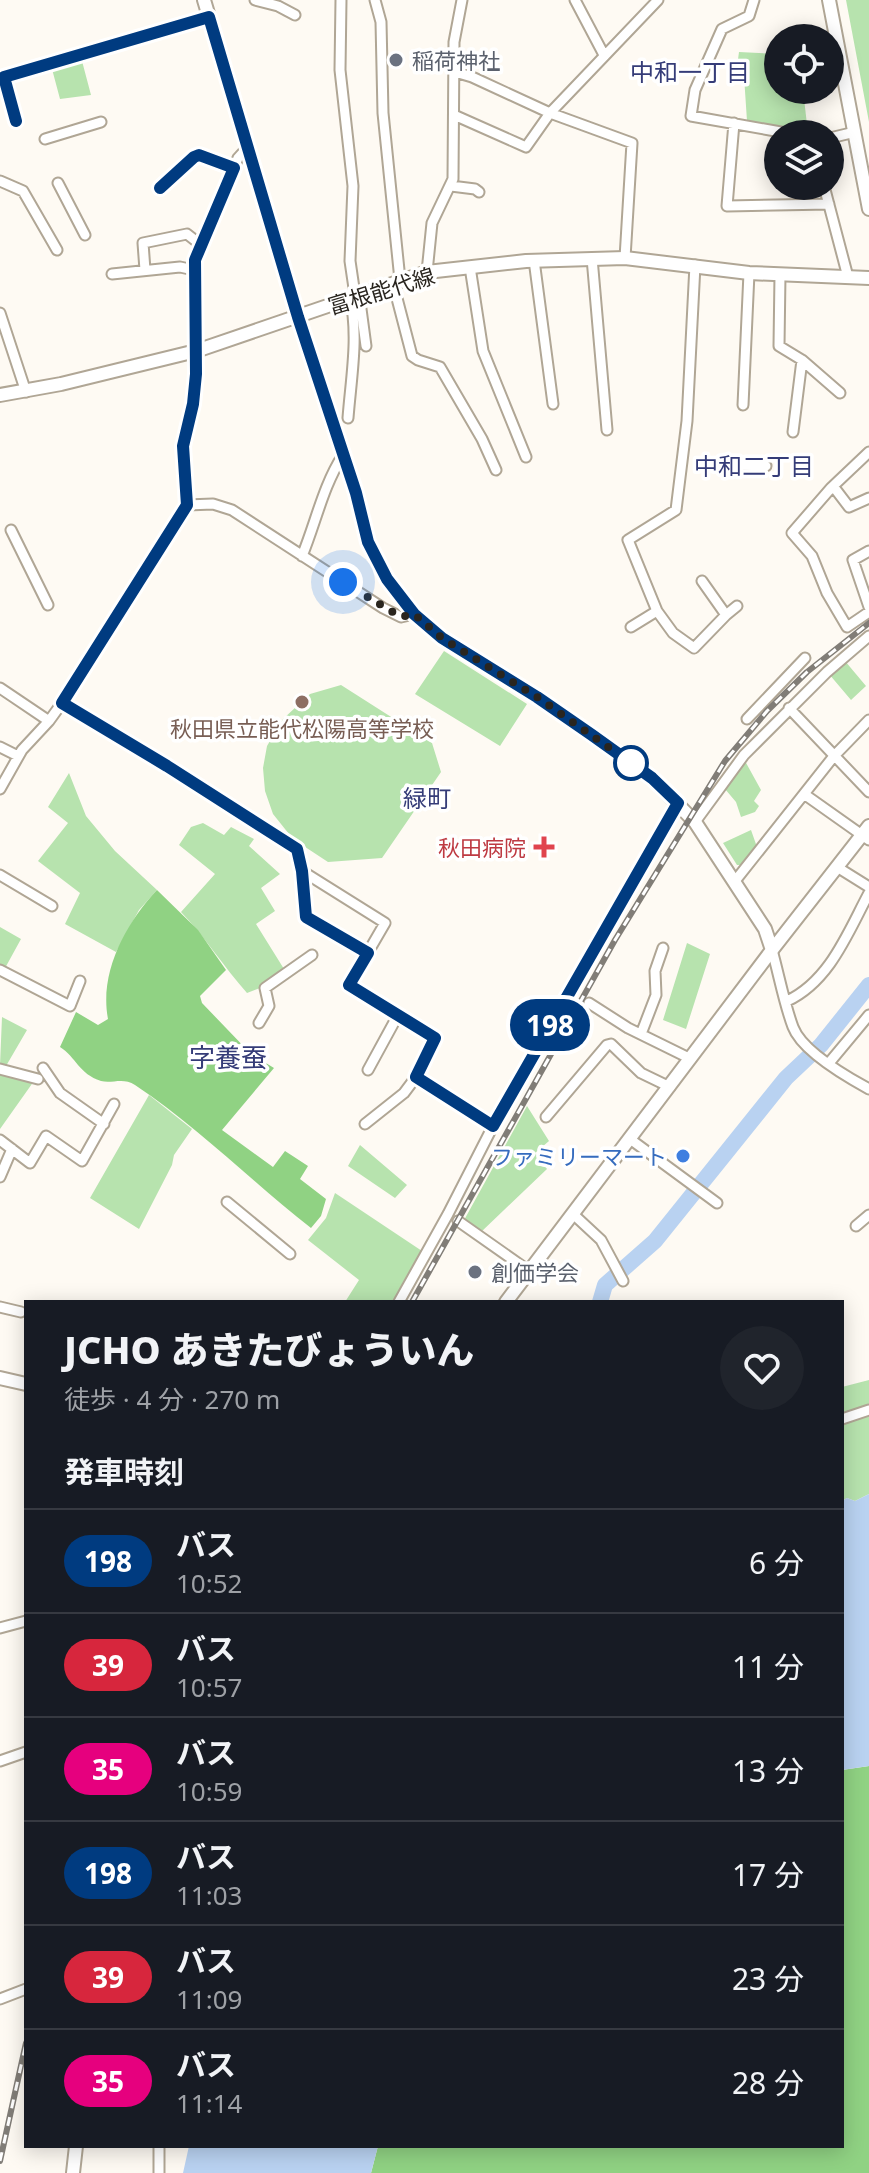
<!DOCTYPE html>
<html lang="ja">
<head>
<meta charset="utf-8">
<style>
  :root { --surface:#171b24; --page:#20242c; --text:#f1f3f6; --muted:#9ea1a6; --line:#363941 }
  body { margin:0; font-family:"Noto Sans","Noto Sans JP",sans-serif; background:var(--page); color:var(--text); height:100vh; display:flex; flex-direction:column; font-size:30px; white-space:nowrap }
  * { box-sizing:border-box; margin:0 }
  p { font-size:26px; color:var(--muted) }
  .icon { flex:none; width:44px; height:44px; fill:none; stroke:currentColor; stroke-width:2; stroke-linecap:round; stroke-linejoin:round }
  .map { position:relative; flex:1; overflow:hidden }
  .details { position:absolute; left:24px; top:1300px; width:820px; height:848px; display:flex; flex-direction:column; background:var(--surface); border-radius:0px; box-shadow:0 4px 20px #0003 }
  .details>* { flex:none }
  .badge { padding:0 16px; border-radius:26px; font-size:28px; line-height:52px }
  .fabs { position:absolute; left:764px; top:24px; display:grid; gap:16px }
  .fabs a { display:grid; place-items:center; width:80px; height:80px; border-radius:50%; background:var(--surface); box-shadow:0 4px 20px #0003; font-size:40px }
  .you { position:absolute; width:40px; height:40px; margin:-20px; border:6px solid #fff; border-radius:50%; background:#1a73e8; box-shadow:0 0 0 12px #1a73e833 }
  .map>.badge { position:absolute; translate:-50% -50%; box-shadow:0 0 0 4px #fff }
  h2 { padding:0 40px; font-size:30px; line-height:72px }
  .round { display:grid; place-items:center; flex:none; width:84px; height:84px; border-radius:42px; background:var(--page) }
  .headline { display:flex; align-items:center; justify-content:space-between; height:136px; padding:0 40px }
  h1 { font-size:38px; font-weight:800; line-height:60px }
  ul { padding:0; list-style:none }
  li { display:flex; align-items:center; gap:24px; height:104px; padding:0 40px; border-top:2px solid var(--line) }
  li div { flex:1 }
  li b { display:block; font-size:30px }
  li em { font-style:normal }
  li .badge { min-width:88px; font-weight:700; text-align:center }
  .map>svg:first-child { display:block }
  .green { fill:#b7e3ae }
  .forest { fill:#90d283 }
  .water { fill:#b9d2f1 }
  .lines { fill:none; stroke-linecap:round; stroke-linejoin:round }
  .river { stroke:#b9d2f1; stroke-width:16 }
  .street-casing { stroke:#b0a695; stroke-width:13 }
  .secondary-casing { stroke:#b0a695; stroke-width:16 }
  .street { stroke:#fff; stroke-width:9 }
  .secondary { stroke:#fff; stroke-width:12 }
  .rail-casing { stroke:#817d77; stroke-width:6 }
  .rail { stroke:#fff; stroke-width:3; stroke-dasharray:9; stroke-linecap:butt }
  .line-casing { stroke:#fff; stroke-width:18 }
  .line { stroke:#003b80; stroke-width:12 }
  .walk { stroke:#29251f; stroke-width:8; stroke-dasharray:0 14.4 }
  .worship-dot { fill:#6b7280; stroke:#fff; stroke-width:3 }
  .education-dot { fill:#8d6e63; stroke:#fff; stroke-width:3 }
  .stop-dot { fill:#fff; stroke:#003b80; stroke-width:4 }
  .health-dot { fill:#e0444e; stroke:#fff; stroke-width:3 }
  .shop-dot { fill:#3f7fe0; stroke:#fff; stroke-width:3 }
  .labels { text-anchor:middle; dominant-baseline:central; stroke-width:7; stroke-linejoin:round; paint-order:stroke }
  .worship-label { font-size:22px; fill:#5b616d; stroke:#fff; text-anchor:start }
  .street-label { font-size:22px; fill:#29251f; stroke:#fff }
  .education-label { font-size:22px; fill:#785e54; stroke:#fff }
  .health-label { font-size:22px; fill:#be3a42; stroke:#fff; text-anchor:end }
  .shop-label { font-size:22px; fill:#366cbe; stroke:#fff; text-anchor:end }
  .neighbourhood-label { font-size:24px; fill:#353c78; stroke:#fff }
  .quarter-label { font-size:26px; fill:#353c78; stroke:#fff }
</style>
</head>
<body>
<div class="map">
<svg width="869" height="2173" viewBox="0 0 869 2173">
  <rect width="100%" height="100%" fill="#fefaf3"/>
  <!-- green -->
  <path class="green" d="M846,0H869V122Z
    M739,52L778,54V90H803L808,133L747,121L744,76L736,74Z
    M82,61L91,95L60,99L52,69Z
    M444,651L527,704L500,746L415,694Z
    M845,661L866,686L851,700L829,674Z
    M341,685L432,743L441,772L382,858L328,862L293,839L273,814L265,791L263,768L267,746L283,719L310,694Z
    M745,761L761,790L754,801L759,806L755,812L741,817L736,802L725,789Z
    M69,773L86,816L115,851L157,890L139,910L116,952L65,924L80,893L38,861L68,823L48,807Z
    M203,823L224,835L231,827L254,839L249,846L280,874L261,888L275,911L256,924L284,969L260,988L247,993C224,967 205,937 181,912L215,874L179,845L191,827Z
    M751,830L757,847L743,865H737L723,843Z
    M0,927L21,939L4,970L0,968Z
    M687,943L710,954L686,1029L663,1020Z
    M2,1017L27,1030L6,1066L0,1065Z
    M0,1072L34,1081L0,1129Z
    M149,1095L192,1129L174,1155L172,1165L139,1229L90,1198Z
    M527,1106L549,1141L535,1153L547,1169L480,1233L463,1222Z
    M360,1145L407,1185L395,1198L348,1166Z
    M335,1193L422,1251L394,1302H345L359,1280L308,1240L326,1218Z
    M869,1380V1494L855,1501L847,1498L842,1501V1387Z"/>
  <!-- forest -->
  <path class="forest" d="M157,890L198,930L226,970L200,996L202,1003L251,1054L274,1068L222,1130L273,1167L285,1151L308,1166L300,1179L326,1199L321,1216L311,1228C252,1182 198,1127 135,1085C123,1077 112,1084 101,1081C79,1074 76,1057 60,1047L76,1012L98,1025L108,1019C99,972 126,923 157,890Z
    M869,1766V2173H371L378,2146H842V1770Z"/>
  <!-- water -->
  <path class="water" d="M869,1494V1766L842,1770V1501L847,1498L855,1501Z
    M189,2146H378L371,2173H183Z"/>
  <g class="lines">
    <!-- river -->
    <path class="river" d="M600,1302L605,1285L655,1241L786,1078L821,1045L869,985"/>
    <defs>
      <path id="street" d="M255,0L278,6L295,15
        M341,0L340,70L353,186L350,261L355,295
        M375,0L381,22L383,113L400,280
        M575,0L604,55
        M754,0L749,16L722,29L695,90L691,116L792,134
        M455,72L472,77L550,113L632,143L625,258
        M4,77L16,121
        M0,78L209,17
        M454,115L526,147L550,113L658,0
        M734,123L727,206L829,204
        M830,138L855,132
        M45,139L101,122
        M0,181L23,191L57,250
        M58,183L85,235
        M451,186L475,189L479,192
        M824,186L848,277
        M160,188L194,157L199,155L234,168
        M592,258L607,430
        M534,260L553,404
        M695,265L687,421L676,510L628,540L657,611L673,633L694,648L726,615L737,606
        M470,267L483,351L526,457
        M145,270L143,243L187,234L201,245
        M427,272L432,223L453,179L454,42L462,0
        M112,274L180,267L194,270
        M780,275L779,346L802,360L840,393
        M393,283L412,356L418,360L440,367L482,439L496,470
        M359,294L366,346
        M0,313L26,392
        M743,405L749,273
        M348,418C351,378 359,336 350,297
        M793,432L802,360
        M869,452L831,488L792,533L812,556L827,593L847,627L869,612
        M740,465L766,466
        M833,486L849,507L869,498
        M187,505L213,504L232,510L383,608L401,617L414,614
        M11,530L48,605
        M869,551L853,560L869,607
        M302,556C316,522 323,486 343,455
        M702,581L726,615
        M631,627L657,611
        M0,688L49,721
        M62,703L297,849L302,871L306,917L368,953
        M789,708L869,792
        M747,719L805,658
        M0,747L18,756
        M0,789L22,750L49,721L62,703L187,505L183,446L193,404L196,374L195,260L238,158L248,147
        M804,794L869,840
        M695,822L744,755L827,672L869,636
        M837,867L869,887
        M302,871L385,923L349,985L435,1038L416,1077L404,1093L365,1124
        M0,875L52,906
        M735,881L834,756L869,720
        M772,950C779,975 784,1003 793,1027C802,1051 847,1077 869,1089
        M0,970L70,1006L80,981
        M787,1001C830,981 848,932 869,893
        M589,1003L628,1028L691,1059
        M259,1023L269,1006L265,988L312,955
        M641,1034L656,995L655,971L663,948
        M829,1063L869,1015
        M43,1068L60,1093L104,1124
        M0,1069L38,1079
        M368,1070L398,1015
        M416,1077L493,1126
        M546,1117L607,1045L611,1044L641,1073L670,1087
        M630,1139L717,1203
        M0,1140L30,1163L46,1136L82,1161L114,1104
        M0,1177L12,1149
        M227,1202L290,1254
        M573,1214L601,1240L623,1281
        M458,1221L529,1271
        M856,1226L869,1215
        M399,1302L448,1214L493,1126L678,803
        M0,1307L21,1312
        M842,1419L869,1410
        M0,1628L26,1621
        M0,1761L26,1752
        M0,1999L26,1989
        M159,2173V2146"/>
      <path id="secondary" d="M204,0L298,317L356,493L368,542L387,579L414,614L442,638L537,697L652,778L695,822L765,929L772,950
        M829,0L869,209
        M0,395L61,384L196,351L427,272L526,261L625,258L749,273L869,278
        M506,1302L772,950L869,826
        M0,1378L26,1384
        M73,2173L76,2146"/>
    </defs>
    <!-- street casing -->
    <use href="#street" class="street-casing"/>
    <!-- secondary casing -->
    <use href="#secondary" class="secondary-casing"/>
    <!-- street -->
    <use href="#street" class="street"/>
    <!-- secondary -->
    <use href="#secondary" class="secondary"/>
    <defs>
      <path id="rail" d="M412,1302L615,940L725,761L767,711L807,672L869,623
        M0,2161L26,2043"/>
    </defs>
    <!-- rail casing -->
    <use href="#rail" class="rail-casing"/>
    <!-- rail -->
    <use href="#rail" class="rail"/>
  </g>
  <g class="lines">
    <defs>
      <path id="line" d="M16,121L4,77L209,17L298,317L356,493L368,542L387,579L414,614L442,638L537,697L592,735L652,778L678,803L493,1126L416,1077L435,1038L349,985L368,953L306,917L302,871L297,849L167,766L62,703L187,505L183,446L193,404L196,374L195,260L234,168L199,155L194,157L160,188"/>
    </defs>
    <!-- line casing -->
    <use href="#line" class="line-casing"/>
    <!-- line -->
    <use href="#line" class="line"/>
    <!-- walk -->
    <path class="walk" d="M343,582L401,617L414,614L442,638L537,697L631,763"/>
  </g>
  <!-- markers -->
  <g class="worship-dot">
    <circle cx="396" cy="60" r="8"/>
    <circle cx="475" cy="1272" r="8"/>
  </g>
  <circle class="education-dot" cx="302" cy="702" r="8"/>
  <circle class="stop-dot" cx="631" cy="763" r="16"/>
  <path class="health-dot" d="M540 835h8v8h8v8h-8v8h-8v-8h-8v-8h8z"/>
  <circle class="shop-dot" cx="683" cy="1156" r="8"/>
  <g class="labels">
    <!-- worship labels -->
    <g class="worship-label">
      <text x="412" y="60">稲荷神社</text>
      <text x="491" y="1272">創価学会</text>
    </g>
    <!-- street labels -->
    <g class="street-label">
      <text transform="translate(381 290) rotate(-17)">富根能代線</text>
    </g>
    <!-- education labels -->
    <g class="education-label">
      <text x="302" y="728">秋田県立能代松陽高等学校</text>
    </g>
    <!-- health labels -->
    <g class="health-label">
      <text x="526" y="847">秋田病院</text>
    </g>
    <!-- shop labels -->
    <g class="shop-label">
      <text x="667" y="1156">ファミリーマート</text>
    </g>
    <!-- neighbourhood labels -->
    <g class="neighbourhood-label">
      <text x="690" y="71">中和一丁目</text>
      <text x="754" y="465">中和二丁目</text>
      <text x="427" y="797">緑町</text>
    </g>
    <!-- quarter labels -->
    <g class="quarter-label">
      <text x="228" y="1057">字養蚕</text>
    </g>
  </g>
</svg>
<div class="fabs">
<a><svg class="icon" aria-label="locate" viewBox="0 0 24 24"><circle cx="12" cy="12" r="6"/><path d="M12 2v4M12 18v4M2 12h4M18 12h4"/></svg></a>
<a><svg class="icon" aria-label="layers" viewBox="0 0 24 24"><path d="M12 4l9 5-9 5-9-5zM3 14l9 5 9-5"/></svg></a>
</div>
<div class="you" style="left:343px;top:582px"></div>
<b class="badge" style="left:550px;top:1025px;background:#003b80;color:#fff">198</b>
<section class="details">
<div class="headline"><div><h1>JCHO あきたびょういん</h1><p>徒歩 · 4 分 · 270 m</p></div><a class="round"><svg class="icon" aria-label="heart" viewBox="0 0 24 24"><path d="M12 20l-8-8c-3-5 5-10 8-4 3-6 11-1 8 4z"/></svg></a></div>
<h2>発車時刻</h2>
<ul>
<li><span class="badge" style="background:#003b80;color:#fff">198</span><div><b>バス</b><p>10:52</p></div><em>6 分</em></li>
<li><span class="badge" style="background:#d7263d;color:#fff">39</span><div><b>バス</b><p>10:57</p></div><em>11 分</em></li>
<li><span class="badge" style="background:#e6007e;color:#fff">35</span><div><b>バス</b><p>10:59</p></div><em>13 分</em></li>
<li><span class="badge" style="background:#003b80;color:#fff">198</span><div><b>バス</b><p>11:03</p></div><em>17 分</em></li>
<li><span class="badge" style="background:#d7263d;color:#fff">39</span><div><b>バス</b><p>11:09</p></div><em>23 分</em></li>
<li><span class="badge" style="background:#e6007e;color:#fff">35</span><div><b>バス</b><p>11:14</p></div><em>28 分</em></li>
</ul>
</section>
</div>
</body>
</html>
